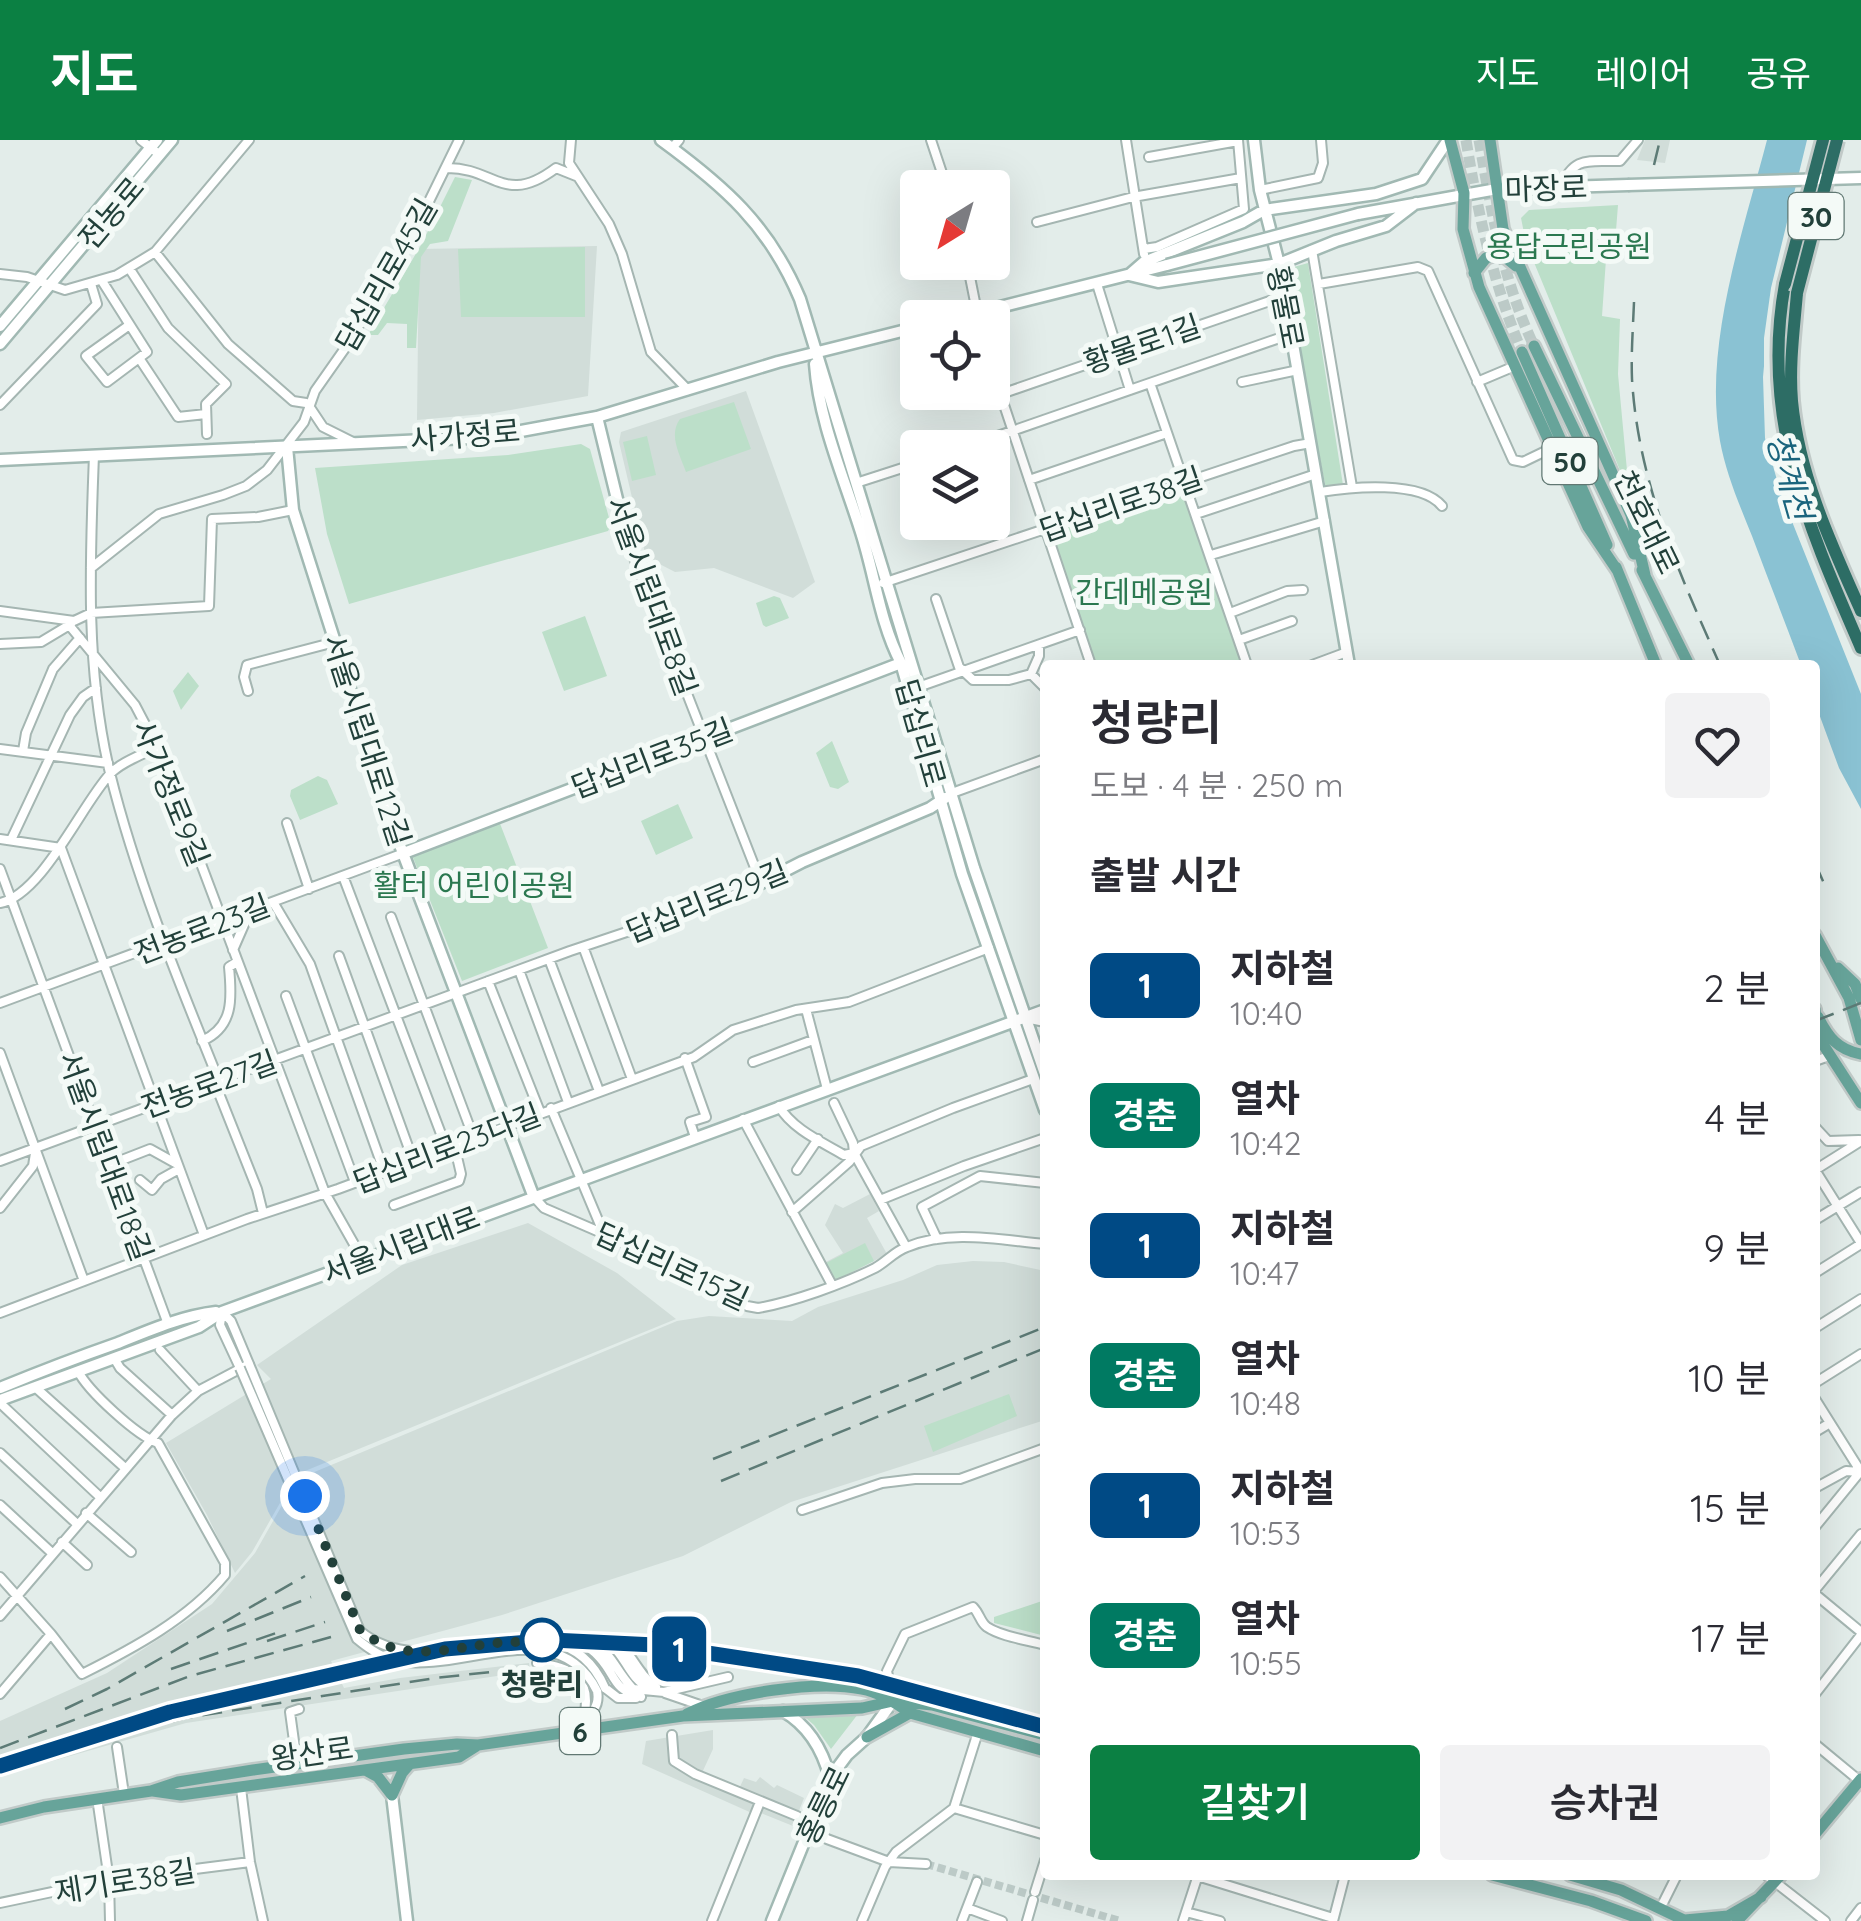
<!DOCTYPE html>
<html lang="ko">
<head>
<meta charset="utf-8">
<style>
  :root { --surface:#fff; --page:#f2f2f3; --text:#2b2b33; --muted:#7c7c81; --accent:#0b8043 }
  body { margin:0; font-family:Quicksand,"Noto Sans KR",sans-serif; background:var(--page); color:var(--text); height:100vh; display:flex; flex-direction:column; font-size:38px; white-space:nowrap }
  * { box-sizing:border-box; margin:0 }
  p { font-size:32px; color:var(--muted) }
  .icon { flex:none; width:55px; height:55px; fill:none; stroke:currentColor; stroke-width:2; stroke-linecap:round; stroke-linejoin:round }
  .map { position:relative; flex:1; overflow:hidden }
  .sheet { position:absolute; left:1040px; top:520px; width:780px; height:1220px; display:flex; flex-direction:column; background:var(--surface); border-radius:10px; box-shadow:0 10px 40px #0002 }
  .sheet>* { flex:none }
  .badge { padding:0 20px; border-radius:15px; font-size:35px; line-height:65px }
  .needle { width:65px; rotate:217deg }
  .controls { position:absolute; left:900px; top:30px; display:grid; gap:20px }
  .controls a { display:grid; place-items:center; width:110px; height:110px; border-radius:10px; background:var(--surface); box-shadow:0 10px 40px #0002; font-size:50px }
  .you { position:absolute; width:50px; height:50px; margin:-25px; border:8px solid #fff; border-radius:50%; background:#1a73e8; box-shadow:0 0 0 15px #1a73e833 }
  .map>.badge { position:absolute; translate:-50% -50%; box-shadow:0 0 0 5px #fff }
  h2 { padding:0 50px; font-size:38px; line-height:90px }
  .round { display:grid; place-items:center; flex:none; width:105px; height:105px; border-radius:10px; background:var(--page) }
  .headline { display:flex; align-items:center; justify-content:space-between; height:170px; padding:0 50px }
  h1 { font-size:48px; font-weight:600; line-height:75px }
  .action { display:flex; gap:20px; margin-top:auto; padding:20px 50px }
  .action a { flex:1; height:115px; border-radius:10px; background:var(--accent); color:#fff; font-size:40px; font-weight:600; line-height:115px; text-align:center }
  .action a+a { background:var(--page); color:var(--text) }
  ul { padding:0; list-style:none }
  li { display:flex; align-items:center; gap:30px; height:130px; padding:0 50px }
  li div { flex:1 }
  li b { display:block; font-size:38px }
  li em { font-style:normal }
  li .badge { min-width:110px; font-weight:700; text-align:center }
  header { display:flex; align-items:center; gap:60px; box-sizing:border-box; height:140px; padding:0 50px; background:var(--accent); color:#fff }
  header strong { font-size:48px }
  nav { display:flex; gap:55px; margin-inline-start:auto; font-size:35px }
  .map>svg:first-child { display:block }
  .built { fill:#d1ddd9 }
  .green { fill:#bcdfc9 }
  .water { fill:#8ac2d3 }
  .pier { fill:#e3edea }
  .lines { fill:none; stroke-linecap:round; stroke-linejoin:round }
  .street-tunnel { stroke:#bccac7; stroke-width:8; stroke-dasharray:8 4; stroke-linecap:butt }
  .primary-tunnel { stroke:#bccac7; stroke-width:11; stroke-dasharray:11 5.5; stroke-linecap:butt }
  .street-casing { stroke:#a5b6b2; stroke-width:12 }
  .secondary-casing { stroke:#a1b9b3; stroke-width:15 }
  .primary-casing { stroke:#c1cac8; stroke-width:16 }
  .highway-casing { stroke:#c1cac8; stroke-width:18 }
  .street { stroke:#fff; stroke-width:8 }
  .secondary { stroke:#fff; stroke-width:10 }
  .primary { stroke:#67a49a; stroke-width:11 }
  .highway { stroke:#2d6d65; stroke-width:12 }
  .rail { stroke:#5d7b76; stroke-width:2.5; stroke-dasharray:20 10; stroke-linecap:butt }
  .street-bridge-casing { stroke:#a5b6b2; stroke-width:12; stroke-linecap:butt }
  .secondary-bridge-casing { stroke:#a1b9b3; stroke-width:15; stroke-linecap:butt }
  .highway-bridge-casing { stroke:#c1cac8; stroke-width:18; stroke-linecap:butt }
  .street-bridge { stroke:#fff; stroke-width:8 }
  .secondary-bridge { stroke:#fff; stroke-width:10 }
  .highway-bridge { stroke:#2d6d65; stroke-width:12 }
  .line-casing { stroke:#fff; stroke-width:22 }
  .line { stroke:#004a85; stroke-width:15 }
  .walk { stroke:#22403a; stroke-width:10; stroke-dasharray:0 18 }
  .stop-dot { fill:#fff; stroke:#004a85; stroke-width:5 }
  .labels { text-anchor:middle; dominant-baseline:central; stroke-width:10; stroke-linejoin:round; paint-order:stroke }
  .shield { fill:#f4faf7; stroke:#617873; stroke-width:2.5 }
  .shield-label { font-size:28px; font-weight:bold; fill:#22403a }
  .street-label { font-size:30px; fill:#22403a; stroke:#f4faf7 }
  .park-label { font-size:30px; fill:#2b7850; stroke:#f4faf7 }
  .stop-label { font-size:30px; font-weight:bold; fill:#22403a; stroke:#f4faf7 }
  .water-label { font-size:32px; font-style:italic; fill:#1a647d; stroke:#f4faf7 }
</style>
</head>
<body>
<header>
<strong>지도</strong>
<nav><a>지도</a><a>레이어</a><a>공유</a></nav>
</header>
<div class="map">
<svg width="1861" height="1781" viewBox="0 0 1861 1781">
  <rect width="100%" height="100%" fill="#e3edea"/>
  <!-- built -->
  <path class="built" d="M1645,0H1670L1665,23L1637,20Z
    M597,106L588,256L494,273L417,280L419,109Z
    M746,251L815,442L793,458L714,428L675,432L646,417L619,302L621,292Z
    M870,1054L879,1071L867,1078L887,1114L834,1142L824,1123L843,1113L825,1085L835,1064L843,1068Z
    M528,1083L617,1133L676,1179L305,1331L300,1338L677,1181L709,1176L792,1181L818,1167L903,1140L937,1125L973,1121L1004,1122L1045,1131V1280L791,1362L683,1416L502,1475L331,1521L344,1548L400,1538L529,1523L530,1531L186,1583L0,1636V1581L107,1533L212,1464L255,1413L294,1344L288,1349L252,1412L235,1433L207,1375L166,1303L271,1239L257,1225L402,1125Z
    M713,1590V1609L701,1635L738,1651L744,1638L756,1642L760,1637L774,1648L777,1645L804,1658L793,1686L756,1671L754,1674L642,1624L646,1601Z"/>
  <!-- green -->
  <path class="green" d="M455,37L472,40L448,101L430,104L421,117L416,208H407V184L387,183L378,195H368L421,105Z
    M1618,65L1614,116L1606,119L1602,176L1620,179L1618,234L1629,352L1526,103L1521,78L1529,70Z
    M585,107V177H461L458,109Z
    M1308,123L1343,345L1326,349L1283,130Z
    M734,262L751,309L686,332C680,315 668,295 680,279Z
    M647,296L656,335L632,341L623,302Z
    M581,304L590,309L611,385L608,391L349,464L327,394L315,328L508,315Z
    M1182,346L1242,525H1095L1049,390Z
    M774,456L780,458L789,478L766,487L763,485L756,463Z
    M585,476L607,536L564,551L542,492Z
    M188,532L199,546L181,570L173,551Z
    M832,601L849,642L838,649L830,647L816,613Z
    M318,636L327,640L338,664L300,680L290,656L291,650Z
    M678,664L693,698L656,715L641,681Z
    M499,681L548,808L462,841L412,715Z
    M865,1103L874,1121L836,1140L826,1123Z
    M1009,1254L1017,1276L933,1312L924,1286Z
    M1045,1460V1496L994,1483V1477Z
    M800,1573H857L858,1574L831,1609L814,1585Z"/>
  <!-- water -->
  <path class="water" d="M1767,0H1808L1769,171L1763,237L1765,298L1781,354L1861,554V669L1839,628L1815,563V525H1801C1785,482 1768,439 1752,396C1740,366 1726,334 1720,301C1703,206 1743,92 1767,0Z"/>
  <!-- pier -->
  <path class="pier" d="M1807,0H1813L1774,172L1768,237L1769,286L1764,254V198L1771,148Z
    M1773,308L1786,353L1851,515L1800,400L1788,367Z"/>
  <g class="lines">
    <!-- street-tunnel -->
    <path class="street-tunnel" d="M926,1724L1120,1781"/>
    <!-- primary-tunnel -->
    <path class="primary-tunnel" d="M1466,0C1478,74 1493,143 1522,212
      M1479,0C1492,73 1502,138 1534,206"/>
    <defs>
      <path id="street" d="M141,0L160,15
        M571,0L569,23L609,84L622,114L651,212L688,250
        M931,0L947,48
        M1126,0L1144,114
        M672,8L679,0
        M1149,17L1238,1
        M446,28C495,27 504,67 556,28L576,36
        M1560,48C1575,15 1587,22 1620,21L1638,0
        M1260,50L1318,38L1323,23L1321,0
        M1037,82L1133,57L1241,38
        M1144,109L1157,107L1244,69L1238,0
        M1312,110L1352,347
        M155,112L228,204L293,261L306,263
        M967,122L978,177
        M129,128L168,188L226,244L206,264L207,294
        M0,134L27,137L65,150L117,135L155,112L249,0
        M102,141L147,212L107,242L86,216L128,186
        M1097,144L1130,250
        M1319,144L1418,127L1428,131L1513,320L1523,322L1552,308
        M139,218L178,277L206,274
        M992,229L1091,525
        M1242,242L1298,230
        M1477,242L1515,226
        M1150,243L1247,525
        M1001,254L1284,156
        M0,265L97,164L91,144
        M311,269L323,287L353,302
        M963,308L1291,194
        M94,315C90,420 85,529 110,633C136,738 178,840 219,941L220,956L257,1049L263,1073
        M1029,340L1167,293
        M856,343L918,323
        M1320,352C1351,347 1421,340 1442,366
        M1196,374L1316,334
        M1211,415L1325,381
        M91,428L159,374L223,355L246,346L267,330L304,282L315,251L348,204L412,96L459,0
        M883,443L1294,306L1311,303
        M936,459L959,527L973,540H1009L1031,534L1039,516V505
        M0,471L74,481L91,473L209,466L212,379L258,377L293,370
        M1230,473L1287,451L1303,450
        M69,485L135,565L157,607L325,1053L363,1120
        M1239,500L1292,481
        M0,504L41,502L71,484
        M1312,525L1347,512
        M1031,534L1045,548
        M921,546L1080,490
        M248,551L244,537L247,525L335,502
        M0,609L108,623
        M23,611L26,593L53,529L80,498
        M952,653L1045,619
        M287,683L309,749
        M0,699L61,708
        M11,700L70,575L83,557L96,548
        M61,708L204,1095
        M0,729L168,1184
        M343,736L446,1007
        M273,762L310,824L384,1031
        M0,763C42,755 82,664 110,634C121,622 142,615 157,607
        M391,777L473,996
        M584,809L632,939
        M233,810L250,771
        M339,816L413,1020
        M549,819L599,951
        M519,830L568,962
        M488,841L540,972
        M286,856L355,1042
        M0,863L404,713
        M806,869L827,949
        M1025,878L1045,882
        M202,901C234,887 232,858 229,827L237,822
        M0,913L84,1141
        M685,918L706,977L690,982L695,997
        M1815,921L1829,916
        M753,922L813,900
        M834,963L853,1003L854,1013L906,1107
        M779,966C792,989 822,1002 844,1015L854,1013
        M551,968L603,1092
        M743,979L832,1145
        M1815,987L1828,1001L1859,1000
        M1861,1001L1815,1030L1861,1103
        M0,1021L570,811L725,759L761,743L627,400
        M109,1025L150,1009L177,1024
        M797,1030L818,999
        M140,1040L152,1050L161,1039L179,1029
        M533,1056L544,1068L625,1103L747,1166L758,1168C793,1162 843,1144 875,1128C886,1122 895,1111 907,1107C950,1089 1000,1100 1045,1104
        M880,1060L964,1026L1045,998
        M394,1065L459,1041L461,1034L454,1004
        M0,1068L33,1026L35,1013
        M792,1072L849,1022L861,1006L953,968L1033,939
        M1815,1080L1861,1052
        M937,1099L922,1067L980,1036L1045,1043
        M1815,1133L1861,1104
        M222,1172L220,1185L240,1228
        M0,1173L247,1079L338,1049L694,917L733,890L796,870L849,862L989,808
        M1815,1188L1861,1159
        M160,1210L198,1251
        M114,1218L120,1228L172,1275
        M1815,1243L1861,1214
        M35,1247L125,1328
        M1815,1259L1861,1332
        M0,1263L100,1357
        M1815,1292L1830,1283
        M0,1313L77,1384
        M1815,1348L1846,1331L1860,1332
        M0,1365L52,1413
        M802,1370L882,1343L915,1339H960L1045,1308
        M86,1373L131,1412
        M1815,1387L1860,1332
        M62,1402L87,1425
        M0,1437L51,1494L82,1534C134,1508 188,1479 225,1435V1423L158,1303C137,1296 88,1251 78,1231
        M1815,1450L1861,1394
        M1815,1454L1861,1492
        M0,1476L172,1275L198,1251L249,1224L231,1181L222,1172
        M547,1492C567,1497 586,1502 600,1518C617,1537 612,1549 641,1557
        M571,1498C612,1502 609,1524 633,1549L664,1552L728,1537
        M593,1500C625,1499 623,1537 650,1548
        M605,1500L613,1498C631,1510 636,1533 656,1547
        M537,1523C572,1528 593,1536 584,1578
        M605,1548L618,1558H636
        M665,1553L703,1566
        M0,1554L51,1494
        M1815,1554L1861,1495
        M893,1560L887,1531L905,1494L973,1467C980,1474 980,1482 987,1487C1002,1497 1028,1500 1045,1505
        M572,1590C585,1578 601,1571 597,1551
        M672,1595L674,1621L695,1634L797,1676L827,1699L889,1722L926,1724
        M1815,1604L1861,1642
        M117,1607L124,1654
        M297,1623L290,1572L299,1569
        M241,1648L250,1722L263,1781
        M97,1658L109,1740L110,1781
        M954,1668L1045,1695
        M1194,1735L1333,1778
        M1766,1735L1825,1781
        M1035,1752L1045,1720
        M0,1763L109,1740L250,1722
        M1661,1767L1677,1735
        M967,1768L1002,1781
        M1186,1772L1220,1781
        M712,1781L760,1662
        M862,1781L885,1727L896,1712L954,1668L978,1592
        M962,1781L977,1742
        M1027,1781L1033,1760
        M1183,1781L1198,1735
        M1333,1781L1345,1735
        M1851,1781L1861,1768"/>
      <path id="secondary" d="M661,0C724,46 769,85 800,159L974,728L1045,934
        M1254,0L1260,50L1279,124L1349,525
        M1358,74L1497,49L1628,45
        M1129,135L1144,122L1243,82L1264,70L1376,54L1422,39L1448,0
        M1129,135L1158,142L1279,124L1336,101L1386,86L1416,63
        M956,178L1167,125
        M0,186L157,0
        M0,204L172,0
        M815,224C819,281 843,335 860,389C875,434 879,481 901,523L962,734L1045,970
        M597,277L627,400
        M287,307L293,370L398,700L533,1055
        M0,320L488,297L597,277L778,222L918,187
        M404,713L901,523
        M761,743L802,722L930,668L945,658
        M0,1248C39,1232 78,1217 118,1203C150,1190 182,1176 216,1172
        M0,1260L199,1187L222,1172L1045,870
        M783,1571C809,1586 823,1611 830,1638
        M392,1655L407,1781
        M772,1781L830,1638L847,1615L867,1597L893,1561"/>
      <path id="primary" d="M1450,0L1464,53L1463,89L1479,147L1588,387L1617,430
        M1490,0L1503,89L1631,375L1645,435
        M1474,133L1486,118L1500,113L1516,126
        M1534,206L1634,414
        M1522,212L1607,405
        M1616,427L1656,525
        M1642,430L1689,525
        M1815,795L1849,858L1861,900
        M1838,828L1855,844L1861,859
        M1815,869L1817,895L1861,963
        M1818,877C1828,897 1838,910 1861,914
        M687,1574C728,1553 816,1540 862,1549C879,1552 895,1562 910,1573L1045,1611
        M867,1597L910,1573
        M367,1631L378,1637L392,1655
        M153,1651L181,1655L459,1617L478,1605
        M392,1655L402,1633L409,1625
        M0,1678L44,1667L151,1651L178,1642L253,1630L404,1609L457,1604L478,1605L683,1576L862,1568L893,1561L932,1565L1045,1595
        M1815,1694L1861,1639
        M1492,1735L1591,1761L1646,1781
        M1570,1735L1621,1750L1686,1781
        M1685,1780L1728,1776L1761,1757
        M1737,1781L1781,1735"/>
      <path id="highway" d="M1785,144C1760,279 1809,388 1861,508
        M1797,153C1794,189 1789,225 1792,261C1799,335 1831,404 1861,471"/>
    </defs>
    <!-- street casing -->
    <use href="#street" class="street-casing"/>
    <!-- secondary casing -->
    <use href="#secondary" class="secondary-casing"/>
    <!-- primary casing -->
    <use href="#primary" class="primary-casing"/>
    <!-- highway casing -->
    <use href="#highway" class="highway-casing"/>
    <!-- street -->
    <use href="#street" class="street"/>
    <!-- secondary -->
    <use href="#secondary" class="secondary"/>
    <!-- primary -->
    <use href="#primary" class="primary"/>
    <!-- highway -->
    <use href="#highway" class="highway"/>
    <!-- rail -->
    <path class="rail" d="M1654,25L1660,0
      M1634,162C1633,188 1631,214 1632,239C1638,342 1679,433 1720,525
      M1815,723L1826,748
      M1815,881L1861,863
      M713,1319L1045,1187
      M721,1341L1045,1208
      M227,1491L311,1457
      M267,1501L325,1482
      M171,1529L279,1492
      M65,1569L107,1549L305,1436
      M0,1608L190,1536L331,1497
      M0,1631L93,1602L186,1578L435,1538L529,1528"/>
    <defs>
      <path id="street-bridge" d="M249,1224L360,1491C434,1553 559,1444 605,1548
        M240,1228L357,1499C369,1509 382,1518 397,1521C462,1533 558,1472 597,1551"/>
      <path id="secondary-bridge" d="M1628,45L1861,38
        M1167,125L1358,74"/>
      <path id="highway-bridge" d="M1785,144L1823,0
        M1797,153L1837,0"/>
    </defs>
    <!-- street-bridge casing -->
    <use href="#street-bridge" class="street-bridge-casing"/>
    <!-- secondary-bridge casing -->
    <use href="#secondary-bridge" class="secondary-bridge-casing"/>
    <!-- highway-bridge casing -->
    <use href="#highway-bridge" class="highway-bridge-casing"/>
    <!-- street-bridge -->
    <use href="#street-bridge" class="street-bridge"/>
    <!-- secondary-bridge -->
    <use href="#secondary-bridge" class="secondary-bridge"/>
    <!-- highway-bridge -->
    <use href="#highway-bridge" class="highway-bridge"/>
  </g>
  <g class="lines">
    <defs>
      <path id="line" d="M0,1626L170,1572L370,1526L445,1509L552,1500L655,1505L858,1536L1045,1587"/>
    </defs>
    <!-- line casing -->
    <use href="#line" class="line-casing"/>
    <!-- line -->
    <use href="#line" class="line"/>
    <!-- walk -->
    <path class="walk" d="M305,1356L360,1490C402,1525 448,1508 497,1503C511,1501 533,1503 542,1500"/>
  </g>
  <!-- markers -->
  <circle class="stop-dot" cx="542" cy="1500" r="20"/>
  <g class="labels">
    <!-- shield labels -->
    <g class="shield">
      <rect x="1788.5" y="53" width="55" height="46" rx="8"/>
      <rect x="1542.5" y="298" width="55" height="46" rx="8"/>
      <rect x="560" y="1568" width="40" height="46" rx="8"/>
    </g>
    <g class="shield-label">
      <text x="1816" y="76">30</text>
      <text x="1570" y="321">50</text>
      <text x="580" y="1591">6</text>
    </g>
    <!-- street labels -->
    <g class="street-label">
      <text transform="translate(1546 48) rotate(-2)">마장로</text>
      <text transform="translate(111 73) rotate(-50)">전농로</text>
      <text transform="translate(386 135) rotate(-60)">답십리로45길</text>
      <text transform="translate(1286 167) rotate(79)">황물로</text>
      <text transform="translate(1142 204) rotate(-19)">황물로1길</text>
      <text transform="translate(465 295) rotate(-5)">사가정로</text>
      <text transform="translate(1121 364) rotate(-19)">답십리로38길</text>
      <text transform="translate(1647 382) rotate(64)">천호대로</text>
      <text transform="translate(652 456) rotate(70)">서울시립대로8길</text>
      <text transform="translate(921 593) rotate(74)">답십리로</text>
      <text transform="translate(367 600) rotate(72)">서울시립대로12길</text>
      <text transform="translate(652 618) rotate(-21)">답십리로35길</text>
      <text transform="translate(171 653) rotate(68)">사가정로9길</text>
      <text transform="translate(707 761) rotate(-22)">답십리로29길</text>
      <text transform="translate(202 789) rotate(-21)">전농로23길</text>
      <text transform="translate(209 944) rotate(-20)">전농로27길</text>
      <text transform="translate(447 1008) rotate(-21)">답십리로23다길</text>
      <text transform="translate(106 1016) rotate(70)">서울시립대로18길</text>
      <text transform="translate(401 1105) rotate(-21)">서울시립대로</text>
      <text transform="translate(672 1126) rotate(25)">답십리로15길</text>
      <text transform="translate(312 1613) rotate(-8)">왕산로</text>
      <text transform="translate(823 1665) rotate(-64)">홍릉로</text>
      <text transform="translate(125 1741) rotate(-9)">제기로38길</text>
    </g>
    <!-- park labels -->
    <g class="park-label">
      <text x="1569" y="106">용답근린공원</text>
      <text x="1144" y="452">간데메공원</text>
      <text x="474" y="745">활터 어린이공원</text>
    </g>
    <!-- stop labels -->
    <g class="stop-label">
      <text x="542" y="1544">청량리</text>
    </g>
    <!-- water labels -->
    <g class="water-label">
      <text transform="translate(1790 336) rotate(74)">청계천</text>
    </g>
  </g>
</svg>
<div class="controls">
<a><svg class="needle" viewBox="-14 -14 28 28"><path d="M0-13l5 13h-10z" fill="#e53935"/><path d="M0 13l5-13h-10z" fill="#7c7c81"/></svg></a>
<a><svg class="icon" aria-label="locate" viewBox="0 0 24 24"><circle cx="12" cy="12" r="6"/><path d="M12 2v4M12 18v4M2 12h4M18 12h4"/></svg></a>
<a><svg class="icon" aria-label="layers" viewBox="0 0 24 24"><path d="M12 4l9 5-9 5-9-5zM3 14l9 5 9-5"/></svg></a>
</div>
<div class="you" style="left:305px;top:1356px"></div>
<b class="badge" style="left:679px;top:1509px;background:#004a85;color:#fff">1</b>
<section class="sheet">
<div class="headline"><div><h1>청량리</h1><p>도보 · 4 분 · 250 m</p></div><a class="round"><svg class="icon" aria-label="heart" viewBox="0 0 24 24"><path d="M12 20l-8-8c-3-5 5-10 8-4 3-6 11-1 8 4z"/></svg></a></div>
<h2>출발 시간</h2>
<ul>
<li><span class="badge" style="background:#004a85;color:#fff">1</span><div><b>지하철</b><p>10:40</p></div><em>2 분</em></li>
<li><span class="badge" style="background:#007a62;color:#fff">경춘</span><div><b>열차</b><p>10:42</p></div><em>4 분</em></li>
<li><span class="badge" style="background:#004a85;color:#fff">1</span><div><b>지하철</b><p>10:47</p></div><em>9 분</em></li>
<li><span class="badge" style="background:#007a62;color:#fff">경춘</span><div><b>열차</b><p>10:48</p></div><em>10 분</em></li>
<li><span class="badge" style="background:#004a85;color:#fff">1</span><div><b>지하철</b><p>10:53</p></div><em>15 분</em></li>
<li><span class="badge" style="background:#007a62;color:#fff">경춘</span><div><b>열차</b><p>10:55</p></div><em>17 분</em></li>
</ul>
<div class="action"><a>길찾기</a><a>승차권</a></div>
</section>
</div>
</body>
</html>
